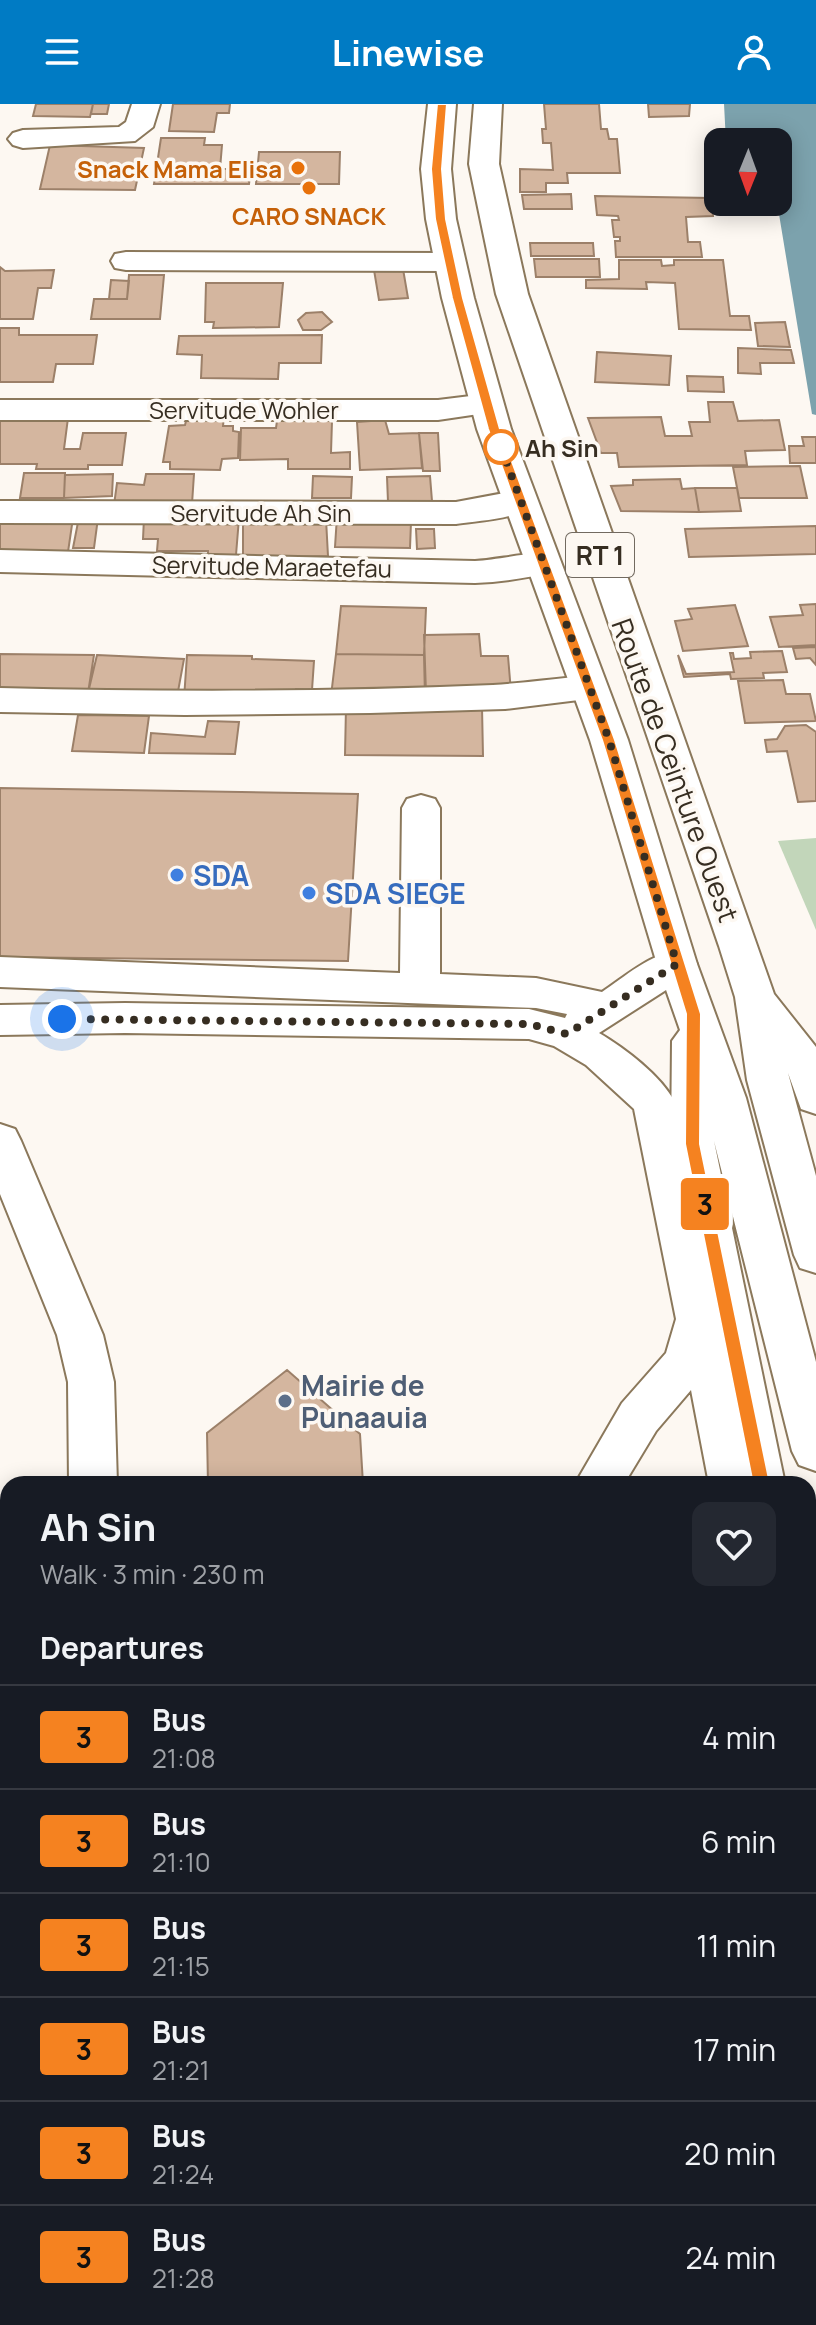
<!DOCTYPE html>
<html lang="en">
<head>
<meta charset="utf-8">
<style>
  :root { --surface:#171b24; --page:#242831; --text:#f1f3f6; --muted:#9ea1a6; --line:#363941; --accent:#007bc4 }
  body { margin:0; font-family:Manrope,sans-serif; background:var(--page); color:var(--text); height:100vh; display:flex; flex-direction:column; font-size:30px; white-space:nowrap }
  * { box-sizing:border-box; margin:0 }
  p { font-size:26px; color:var(--muted) }
  .icon { flex:none; width:44px; height:44px; fill:none; stroke:currentColor; stroke-width:2; stroke-linecap:round; stroke-linejoin:round }
  .map { position:relative; flex:1; overflow:hidden }
  .side { position:absolute; left:0px; top:1372px; width:816px; height:850px; display:flex; flex-direction:column; background:var(--surface); border-radius:24px 24px 0 0; box-shadow:0 4px 20px #0003 }
  .side>* { flex:none }
  .badge { padding:0 16px; border-radius:6px; font-size:28px; line-height:52px }
  .needle { width:52px; rotate:181deg }
  .tools { position:absolute; left:704px; top:24px; display:grid; gap:16px }
  .tools a { display:grid; place-items:center; width:88px; height:88px; border-radius:16px; background:var(--surface); box-shadow:0 4px 20px #0003; font-size:40px }
  .you { position:absolute; width:40px; height:40px; margin:-20px; border:6px solid #fff; border-radius:50%; background:#1a73e8; box-shadow:0 0 0 12px #1a73e833 }
  .map>.badge { position:absolute; translate:-50% -50%; box-shadow:0 0 0 4px #fff }
  h2 { padding:0 40px; font-size:30px; line-height:72px }
  .round { display:grid; place-items:center; flex:none; width:84px; height:84px; border-radius:16px; background:var(--page) }
  .head { display:flex; align-items:center; justify-content:space-between; height:136px; padding:0 40px }
  h1 { font-size:38px; font-weight:700; line-height:60px }
  ul { padding:0; list-style:none }
  li { display:flex; align-items:center; gap:24px; height:104px; padding:0 40px; border-top:2px solid var(--line) }
  li div { flex:1 }
  li b { display:block; font-size:30px }
  li em { font-style:normal }
  li .badge { min-width:88px; font-weight:700; text-align:center }
  header { display:flex; justify-content:space-between; align-items:center; height:104px; padding:0 40px; background:var(--accent); color:#fff; font-size:36px; font-weight:700 }
  .map>svg:first-child { display:block }
  .green { fill:#c2d6ba }
  .water { fill:#7ca2ad }
  .building { fill:#d4b69f; stroke:#9c8069; stroke-width:2 }
  .lines { fill:none; stroke-linecap:round; stroke-linejoin:round }
  .minor-casing { stroke:#8b785b; stroke-width:4 }
  .major-casing { stroke:#8b785b; stroke-width:4 }
  .minor { fill:#fff; fill-rule:evenodd }
  .major { fill:#fff; fill-rule:evenodd }
  .line { fill:#f58220; stroke:#fff; stroke-width:2 }
  .walk { stroke:#362d21; stroke-width:8; stroke-dasharray:0 14.4 }
  .food-dot { fill:#e8710a; stroke:#fdf8f2; stroke-width:3 }
  .stop-dot { fill:#fff; stroke:#f58220; stroke-width:4 }
  .shop-dot { fill:#3f7fe0; stroke:#fdf8f2; stroke-width:3 }
  .service-dot { fill:#5c6f8a; stroke:#fdf8f2; stroke-width:3 }
  .labels { text-anchor:middle; dominant-baseline:central; stroke-width:7; stroke-linejoin:round; paint-order:stroke }
  .far-food-label { font-size:24px; font-weight:bold; fill:#c56008; stroke:#fdf8f2; text-anchor:end }
  .far-street-label { font-size:24px; fill:#362d21; stroke:#fdf8f2 }
  .far-stop-label { font-size:24px; font-weight:bold; fill:#362d21; stroke:#fdf8f2; text-anchor:start }
  .shield { fill:#fdf8f2; stroke:#726a60; stroke-width:2 }
  .shield-label { font-size:26px; font-weight:bold; fill:#362d21 }
  .street-label { font-size:28px; fill:#362d21; stroke:#fdf8f2 }
  .shop-label { font-size:28px; font-weight:bold; fill:#366cbe; stroke:#fdf8f2; text-anchor:start }
  .service-label { font-size:28px; font-weight:bold; fill:#4e5e75; stroke:#fdf8f2; text-anchor:start }
</style>
</head>
<body>
<header><svg class="icon" aria-label="menu" viewBox="0 0 24 24"><path d="M4 6h16M4 12h16M4 18h16"/></svg>Linewise<svg class="icon" aria-label="person" viewBox="0 0 24 24"><circle cx="12" cy="8" r="4"/><path d="M4 21q1-7 8-7t8 7"/></svg></header>
<div class="map">
<svg width="816" height="2221" viewBox="0 0 816 2221">
  <rect width="100%" height="100%" fill="#fdf8f2"/>
  <!-- green -->
  <path class="green" d="M816,734V826L778,737Z"/>
  <!-- water -->
  <path class="water" d="M724,0H816V311L812,310L777,98L778,38H726Z"/>
  <!-- building -->
  <path class="building" d="M36,0H93L90,13L33,12Z
    M93,0H109L107,10H91Z
    M173,0H230L229,9H217L214,28L169,27Z
    M544,0H599L601,25H607L609,35H617L620,69H567L568,79H546V88H520V65L553,66L551,39H543L542,25H546Z
    M648,0H690L689,12L649,13Z
    M161,34H205L204,41H222L220,65H251L249,80H154Z
    M50,41L144,44L135,86L40,85Z
    M259,48H340L339,80H256Z
    M571,90L572,105H524L522,91Z
    M595,92L711,94L713,112L686,113L688,138H700L702,153H616L615,137H620V133H614L612,116H619L618,112L597,111Z
    M736,98L754,99V107L736,106Z
    M530,139H593L594,152H531Z
    M534,155H599L600,173H536Z
    M619,156H661L662,162L674,161V156H723L730,212H749L751,226L679,225L675,179L646,178L647,185L586,184V176L619,175Z
    M0,163L5,167L54,166L51,184H38L33,215H0Z
    M403,165L408,194L379,196L374,166Z
    M129,171H164L160,215H91L94,195H127Z
    M111,176L129,177L127,195H109Z
    M206,179H283L279,223L213,224L214,218H205Z
    M322,208L332,218L321,226H303L298,216L306,209Z
    M785,218L790,243L758,242L755,219Z
    M0,224H19V231H97L93,260H56L53,278H0Z
    M322,231L321,259H279L278,275L201,274L202,251L177,250L179,232Z
    M738,244L791,246L794,259H760L761,270L738,269Z
    M597,248L671,252L669,281L595,278Z
    M687,272L723,273L724,288L688,287Z
    M708,298H733L738,317L779,316L785,346L745,347L747,361L619,363L617,349H601L588,314L661,313L665,332H692L689,318H710Z
    M0,313L68,314L64,345H80L83,329H126L122,361H88V365H36L37,360H0Z
    M187,313H224L223,322H233V327L239,328L238,354L222,355L220,366L170,365V358H163L169,322L185,321Z
    M385,316L389,330L419,329L422,364L360,366L357,318Z
    M277,317H332L331,349L350,348V365H288V355L240,356L241,324H276Z
    M419,329H438L440,367H423Z
    M802,333H816V359H790L789,342H804Z
    M800,362L807,394H739L733,363Z
    M24,369H65L64,394H20Z
    M113,370L112,392L64,394L65,371Z
    M146,370H194L192,400L114,401L117,379L144,381Z
    M313,372L352,373L351,394H312Z
    M430,372L432,397L388,398L387,373Z
    M680,375L682,385L695,384L699,408L621,407L611,382L633,381V376Z
    M695,384H737L741,407L699,408Z
    M337,412L411,418L410,444L335,443Z
    M0,413L73,414L68,448L0,447Z
    M79,413L98,414L94,444H73Z
    M144,414H239L236,451H208V447H157L158,435H143Z
    M326,415L328,452L243,454V416Z
    M816,422V450L689,453L685,425Z
    M416,425H434L435,444L417,445Z
    M816,500V541L779,543L770,513L803,511L800,501Z
    M735,501L748,542L683,547L675,517L692,515L688,505Z
    M341,502L426,504L424,551L336,550Z
    M479,530L481,552H508L511,588L426,589L424,531Z
    M816,543V561L810,554L796,555L793,544Z
    M782,547L787,568L763,569L764,574L731,575L730,570L684,573L678,551L686,570L734,568L730,549H733L734,555L751,554L750,548Z
    M0,550L94,551L88,589H0Z
    M336,550L424,551L425,593L331,592Z
    M97,551L184,555L177,593L88,589Z
    M187,551L252,552V555L314,557L312,586L296,585L294,595H184Z
    M783,576L786,590H810L816,617L745,619L738,577Z
    M346,603H482L483,652L345,651Z
    M78,611L149,612L144,649L72,647Z
    M208,617L239,618L235,650L149,649L151,629L205,633Z
    M806,621L816,628V697L798,698L787,647L767,648L765,636L777,635L785,622Z
    M0,684L358,690L348,857L0,853Z
    M287,1266L360,1330L363,1380H208L207,1329Z
    M0,1509H8V1622H0Z"/>
  <g class="lines">
    <defs>
      <path id="minor" d="M132,0H160L153,23L135,37L23,44L13,41L8,35L13,29L23,26L119,23L126,18Z
        M126,148L450,149L461,151L465,158L461,165L450,167L126,166L115,164L111,157L115,150Z
        M487,290L499,293L503,300L499,307L438,316H0V296H438Z
        M520,386L532,389L537,396C523,416 479,416 456,420L0,419V397L456,398Z
        M0,446L475,457C498,456 536,446 555,451L561,459L555,467C528,474 503,478 475,479L0,468Z
        M590,572L603,575L608,584L603,593L505,605L370,609L185,611L0,608V584C164,588 329,588 493,581C525,579 558,574 590,572Z
        M421,691L435,695L440,704V870L536,874L602,888C628,871 660,840 691,850L697,860L691,870L599,929C626,945 660,971 675,998L757,1380H709L691,1286L656,1327L624,1380H575L622,1299L666,1249L676,1215L634,1005L586,961L554,942L529,935L125,929L0,931V901L125,899L529,905L565,914L567,910L536,904L0,883V853L400,869L402,704L407,695Z
        M0,1020L15,1025L21,1037L103,1231L114,1278L117,1380H69L68,1278L57,1231L0,1090Z
        M8,1424V1466L0,1468V1426Z
        M0,1746L8,1749V1807L0,1804Z
        M0,1979L8,1980V2036L0,2035Z
        M808,2043L816,2044V2102L808,2101Z
        M808,2163L816,2166V2221H794L788,2214H808Z
        M345,2214H405L402,2221H342Z
        M480,2214H542L545,2221H483Z"/>
      <path id="major" d="M428,0H456L451,65L456,115L474,194L511,325L628,636L697,860L746,994L816,1258V1367L799,1361L792,1347L714,1037L785,1380H737L671,1040L672,937L680,926L657,860L590,636L477,325L442,194L426,115L421,65Z
        M474,0H502L499,60L528,190L774,890L816,943V1010L801,1005L788,969L816,1072V1169L800,1164L794,1151L747,976L735,893L719,842L496,190L469,60Z
        M808,1576L816,1579V1653L808,1650Z"/>
    </defs>
    <!-- minor casing -->
    <use href="#minor" class="minor-casing"/>
    <!-- major casing -->
    <use href="#major" class="major-casing"/>
    <!-- minor -->
    <use href="#minor" class="minor"/>
    <!-- major -->
    <use href="#major" class="major"/>
  </g>
  <!-- line -->
  <path class="line" d="M437,0H447L442,65L446,115L463,194L500,325L615,636L701,910L700,1040L770,1380L761,1387L753,1380L685,1040L686,910L602,636L488,325L452,194L435,115L431,65Z"/>
  <g class="lines">
    <!-- walk -->
    <path class="walk" d="M62,915L529,920L567,930L677,860L609,636L501,343"/>
  </g>
  <!-- markers -->
  <g class="food-dot">
    <circle cx="298" cy="64" r="8"/>
    <circle cx="309" cy="84" r="8"/>
  </g>
  <circle class="stop-dot" cx="501" cy="343" r="16"/>
  <g class="shop-dot">
    <circle cx="177" cy="771" r="8"/>
    <circle cx="309" cy="789" r="8"/>
  </g>
  <circle class="service-dot" cx="285" cy="1297" r="8"/>
  <g class="labels">
    <!-- far-food labels -->
    <g class="far-food-label">
      <text x="282" y="64">Snack Mama Elisa</text>
      <text x="309" y="111" text-anchor="middle">CARO SNACK</text>
    </g>
    <!-- far-street labels -->
    <g class="far-street-label">
      <text x="244" y="305">Servitude Wohler</text>
      <text x="261" y="408">Servitude Ah Sin</text>
      <text transform="translate(272 462) rotate(1)">Servitude Maraetefau</text>
    </g>
    <!-- far-stop labels -->
    <g class="far-stop-label">
      <text x="525" y="343">Ah Sin</text>
    </g>
    <!-- shield labels -->
    <rect class="shield" x="566" y="429" width="68" height="44" rx="6"/>
    <g class="shield-label">
      <text x="600" y="451">RT 1</text>
    </g>
    <!-- street labels -->
    <g class="street-label">
      <text transform="translate(676 666) rotate(70)">Route de Ceinture Ouest</text>
    </g>
    <!-- shop labels -->
    <g class="shop-label">
      <text x="193" y="771">SDA</text>
      <text x="325" y="789">SDA SIEGE</text>
    </g>
    <!-- service labels -->
    <g class="service-label">
      <text x="301" y="1281">Mairie de<tspan x="301" dy="32">Punaauia</tspan></text>
    </g>
  </g>
</svg>
<div class="tools">
<a><svg class="needle" viewBox="-14 -14 28 28"><path d="M0-13l5 13h-10z" fill="#e53935"/><path d="M0 13l5-13h-10z" fill="#9ea1a6"/></svg></a>
</div>
<div class="you" style="left:62px;top:915px"></div>
<b class="badge" style="left:705px;top:1100px;background:#f58220;color:#111">3</b>
<section class="side">
<div class="head"><div><h1>Ah Sin</h1><p>Walk · 3 min · 230 m</p></div><a class="round"><svg class="icon" aria-label="heart" viewBox="0 0 24 24"><path d="M12 20l-8-8c-3-5 5-10 8-4 3-6 11-1 8 4z"/></svg></a></div>
<h2>Departures</h2>
<ul>
<li><span class="badge" style="background:#f58220;color:#111">3</span><div><b>Bus</b><p>21:08</p></div><em>4 min</em></li>
<li><span class="badge" style="background:#f58220;color:#111">3</span><div><b>Bus</b><p>21:10</p></div><em>6 min</em></li>
<li><span class="badge" style="background:#f58220;color:#111">3</span><div><b>Bus</b><p>21:15</p></div><em>11 min</em></li>
<li><span class="badge" style="background:#f58220;color:#111">3</span><div><b>Bus</b><p>21:21</p></div><em>17 min</em></li>
<li><span class="badge" style="background:#f58220;color:#111">3</span><div><b>Bus</b><p>21:24</p></div><em>20 min</em></li>
<li><span class="badge" style="background:#f58220;color:#111">3</span><div><b>Bus</b><p>21:28</p></div><em>24 min</em></li>
</ul>
</section>
</div>
</body>
</html>
